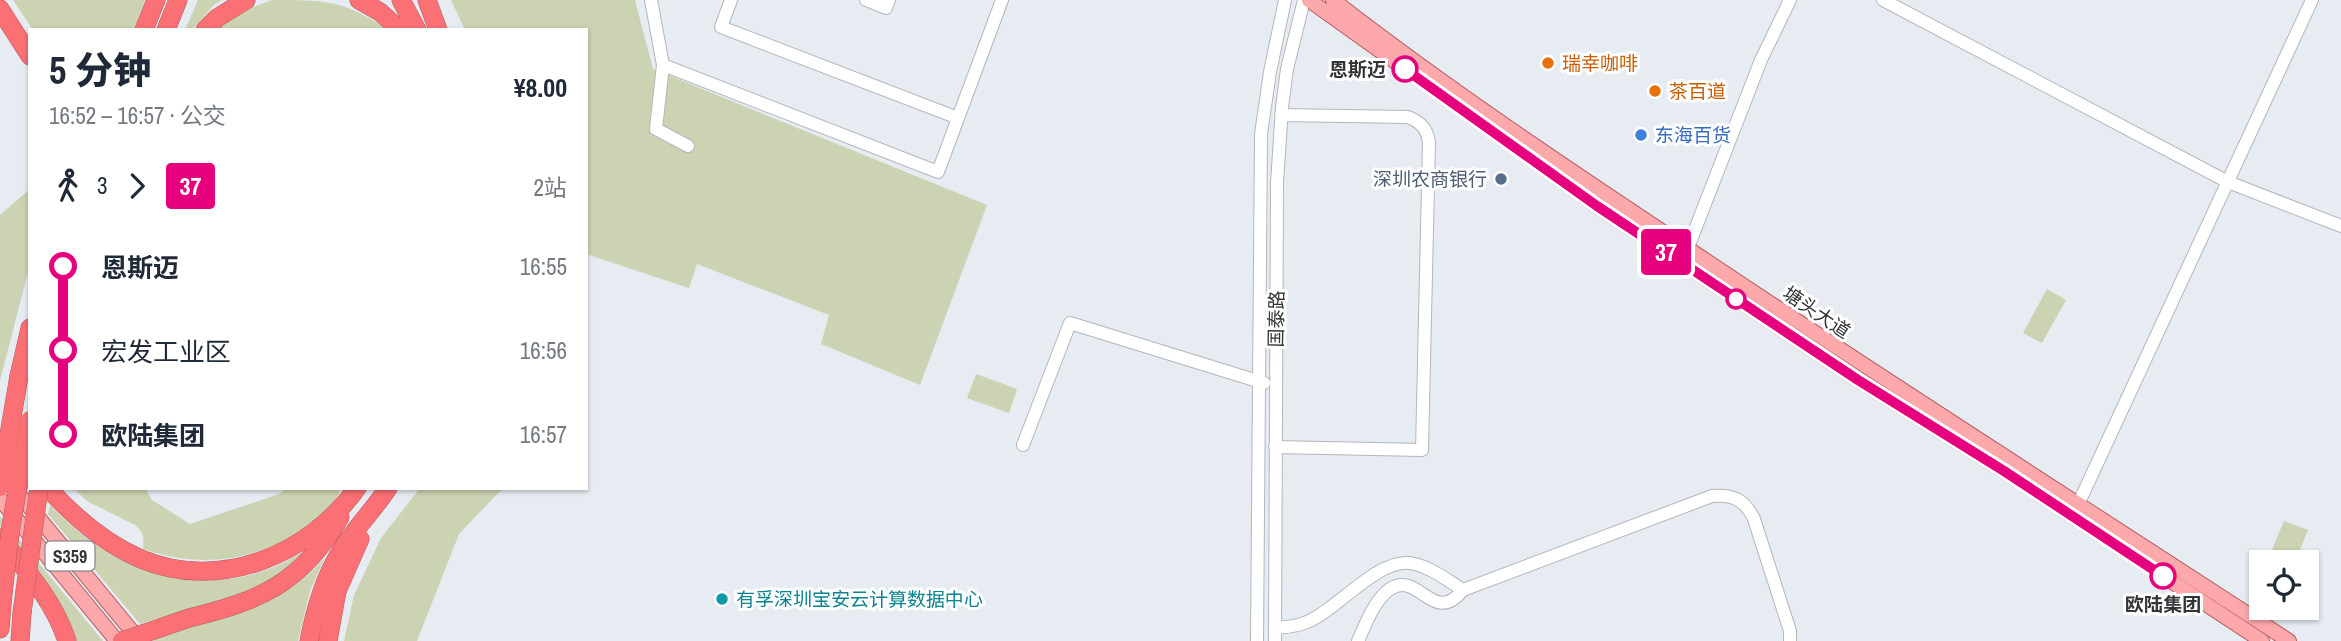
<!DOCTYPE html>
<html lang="zh">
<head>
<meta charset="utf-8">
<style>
  :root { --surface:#fff; --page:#f2f2f3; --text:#1f2937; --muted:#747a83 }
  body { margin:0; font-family:"Archivo Narrow","Noto Sans SC",sans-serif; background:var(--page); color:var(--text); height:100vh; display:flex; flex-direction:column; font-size:26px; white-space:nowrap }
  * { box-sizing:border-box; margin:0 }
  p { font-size:23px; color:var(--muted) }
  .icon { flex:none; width:38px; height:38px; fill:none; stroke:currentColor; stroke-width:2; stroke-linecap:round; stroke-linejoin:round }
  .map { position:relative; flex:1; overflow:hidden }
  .side { position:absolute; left:28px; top:28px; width:560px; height:462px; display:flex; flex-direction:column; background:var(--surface); border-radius:0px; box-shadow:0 2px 5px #0004 }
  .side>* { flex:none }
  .badge { padding:0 14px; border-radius:5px; font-size:24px; line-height:46px }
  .buttons { position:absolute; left:2249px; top:550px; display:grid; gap:14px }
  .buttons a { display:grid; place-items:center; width:70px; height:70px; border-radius:0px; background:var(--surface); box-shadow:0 2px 5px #0004; font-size:35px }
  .map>.badge { position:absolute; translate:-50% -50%; box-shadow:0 0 0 4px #fff }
  .legs { display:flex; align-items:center; gap:10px; height:77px; padding:0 21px; font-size:23px }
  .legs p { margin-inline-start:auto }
  .head { display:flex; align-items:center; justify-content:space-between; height:119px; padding:0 21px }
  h1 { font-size:38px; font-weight:800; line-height:52px }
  ul { padding:0 21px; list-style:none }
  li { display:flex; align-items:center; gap:24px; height:84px; font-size:26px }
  li i { display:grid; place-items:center; width:10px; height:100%; margin:0 9px; background:currentColor }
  li i::after { content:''; width:18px; height:18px; margin:-9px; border:5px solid; border-radius:50%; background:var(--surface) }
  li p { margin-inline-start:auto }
  li:first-child i { background:linear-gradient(#0000 50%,currentColor 0) }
  li:last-child i { background:linear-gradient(currentColor 50%,#0000 0) }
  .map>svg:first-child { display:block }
  .green { fill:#cbd3b2 }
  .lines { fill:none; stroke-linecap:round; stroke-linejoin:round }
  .minor-casing { stroke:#b1b7bd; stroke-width:14 }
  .major-casing { stroke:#b55b5f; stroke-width:16 }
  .highway-casing { stroke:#b55b5f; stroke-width:19 }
  .minor { stroke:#fff; stroke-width:12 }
  .major { stroke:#fda9ac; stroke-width:14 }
  .highway { stroke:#fb7074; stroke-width:18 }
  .highway-bridge-casing { stroke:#b55b5f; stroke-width:19; stroke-linecap:butt }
  .highway-bridge { stroke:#fb7074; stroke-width:18 }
  .line-1-casing { stroke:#fff; stroke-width:16 }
  .line-1 { stroke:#e6007e; stroke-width:10 }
  .food-dot { fill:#e8710a; stroke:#fff; stroke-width:2.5 }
  .stop-1-dot { fill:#fff; stroke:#e6007e; stroke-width:3.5 }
  .shop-dot { fill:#3f7fe0; stroke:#fff; stroke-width:2.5 }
  .service-dot { fill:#5c6f8a; stroke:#fff; stroke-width:2.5 }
  .culture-dot { fill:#0f9aa8; stroke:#fff; stroke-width:2.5 }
  .labels { text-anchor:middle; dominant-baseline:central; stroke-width:6; stroke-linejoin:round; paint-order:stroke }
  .shield { fill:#fff; stroke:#707273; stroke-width:2 }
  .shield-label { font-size:18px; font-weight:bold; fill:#323537 }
  .food-label { font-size:19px; fill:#c56008; stroke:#fff; text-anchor:start }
  .stop-label { font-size:19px; font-weight:bold; fill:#323537; stroke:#fff; text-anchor:end }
  .shop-label { font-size:19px; fill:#366cbe; stroke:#fff; text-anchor:start }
  .service-label { font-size:19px; fill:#4e5e75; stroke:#fff; text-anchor:end }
  .street-label { font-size:19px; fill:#323537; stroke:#fff }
  .culture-label { font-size:19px; fill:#0d838f; stroke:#fff; text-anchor:start }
</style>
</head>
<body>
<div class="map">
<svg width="2341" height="641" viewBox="0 0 2341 641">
  <rect width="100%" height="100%" fill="#e6ecf2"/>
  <!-- green -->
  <path class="green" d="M13,0H145L134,30H33Z
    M198,0H222L214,5L192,30H185Z
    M272,0C325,0 344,0 388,30H217L240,12Z
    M451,0H635L653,69L987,205L920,385L821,344L829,315L697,264L689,288L586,254V30H465Z
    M30,189V264L0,381V215Z
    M2047,289L2066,300L2042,343L2023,333Z
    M976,374L1017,389L1009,413L967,398Z
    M73,488H145L152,500L190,524L279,494L287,488H340C338,503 324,512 313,521C263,561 203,570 143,549C144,538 144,532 135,525L87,501Z
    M420,488H503L459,534L417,641H344L354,595L381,538Z
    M50,505C117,578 222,609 308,548C267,598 197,605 140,624L48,514Z
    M0,516L103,641H75L51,591L0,526Z
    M2284,521L2308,530L2295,562H2267Z
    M325,557L310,591L298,641H154L150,637C214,619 280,612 325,557Z"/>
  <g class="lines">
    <defs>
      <path id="minor" d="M651,0L663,65L656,129L688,146
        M731,0L721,27L958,118
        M866,0L886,8L889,0
        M1883,0L2228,182L2341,226
        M663,65L938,172L1002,0
        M1682,263L1761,60L1790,0
        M1023,445L1070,323L1264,383
        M1275,447L1422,450L1429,142C1427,129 1421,122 1408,117L1281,115
        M2075,511L2312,0
        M1275,628C1286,627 1296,627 1307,622C1337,610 1376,560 1409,563C1428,565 1447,580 1463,590L1712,496C1733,494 1745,500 1754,519L1790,631V641
        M1257,641L1261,134L1270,72L1285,0
        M1275,641L1277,183L1282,107L1287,69L1304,0
        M1358,641C1365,625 1375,599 1390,589C1419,570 1433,627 1463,590"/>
      <path id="major" d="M1309,0L1597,206L1858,380L2004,471L2262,641
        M1333,0C1449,90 1571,171 1693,252C1890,384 2090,511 2289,641
        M14,488L140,641
        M0,499L117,641"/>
      <path id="highway" d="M359,0L380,12L400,30
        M401,0L417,30
        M427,0L438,30
        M0,9L30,56
        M144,30L156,0
        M166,30L178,0
        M205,30L217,18L246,0
        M19,376L30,328
        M48,488C74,517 104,543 141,559C220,592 309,555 357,488
        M0,538C26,570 54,601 67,641
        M189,618C260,601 302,583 340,517
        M0,629L3,593
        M20,641L22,613
        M309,641C315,610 323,581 339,554C353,530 373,511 388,488
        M328,641L337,591L360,539"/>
    </defs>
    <!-- minor casing -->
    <use href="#minor" class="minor-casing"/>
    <!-- major casing -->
    <use href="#major" class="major-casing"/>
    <!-- highway casing -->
    <use href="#highway" class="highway-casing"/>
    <!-- minor -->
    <use href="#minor" class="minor"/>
    <!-- major -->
    <use href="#major" class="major"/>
    <!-- highway -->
    <use href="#highway" class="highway"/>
    <defs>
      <path id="highway-bridge" d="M0,487L19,376
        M3,593L11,526L30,420
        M22,613L39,488
        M122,641L189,618"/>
    </defs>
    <!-- highway-bridge casing -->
    <use href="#highway-bridge" class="highway-bridge-casing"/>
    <!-- highway-bridge -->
    <use href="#highway-bridge" class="highway-bridge"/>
  </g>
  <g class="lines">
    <defs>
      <path id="line-1" d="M1405,69L1597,206L1858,380L2004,471L2163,576"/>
    </defs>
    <!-- line-1 casing -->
    <use href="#line-1" class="line-1-casing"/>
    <!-- line-1 -->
    <use href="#line-1" class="line-1"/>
  </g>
  <!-- markers -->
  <g class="food-dot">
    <circle cx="1548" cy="63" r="7"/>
    <circle cx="1655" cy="91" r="7"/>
  </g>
  <g class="stop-1-dot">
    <circle cx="1405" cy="69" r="12"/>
    <circle cx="1736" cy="299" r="9"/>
    <circle cx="2163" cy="576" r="12"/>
  </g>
  <circle class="shop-dot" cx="1641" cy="135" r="7"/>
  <circle class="service-dot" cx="1501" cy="179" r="7"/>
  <circle class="culture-dot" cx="722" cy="599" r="7"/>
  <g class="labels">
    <!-- shield labels -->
    <rect class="shield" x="45.5" y="541.5" width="49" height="29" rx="5"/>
    <g class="shield-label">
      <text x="70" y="556">S359</text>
    </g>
    <!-- food labels -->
    <g class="food-label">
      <text x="1562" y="63">瑞幸咖啡</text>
      <text x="1669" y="91">茶百道</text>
    </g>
    <!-- stop labels -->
    <g class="stop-label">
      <text x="1386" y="69">恩斯迈</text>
      <text x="2163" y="604" text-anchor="middle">欧陆集团</text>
    </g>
    <!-- shop labels -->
    <g class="shop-label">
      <text x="1655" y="135">东海百货</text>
    </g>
    <!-- service labels -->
    <g class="service-label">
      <text x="1487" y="179">深圳农商银行</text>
    </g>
    <!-- street labels -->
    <g class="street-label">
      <text transform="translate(1817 312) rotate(34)">塘头大道</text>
      <text transform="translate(1276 319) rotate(-89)">国泰路</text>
    </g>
    <!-- culture labels -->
    <g class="culture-label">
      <text x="736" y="599">有孚深圳宝安云计算数据中心</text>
    </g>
  </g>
</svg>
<div class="buttons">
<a><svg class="icon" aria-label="locate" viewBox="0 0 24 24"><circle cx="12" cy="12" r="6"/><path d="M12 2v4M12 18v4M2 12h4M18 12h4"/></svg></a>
</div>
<b class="badge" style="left:1666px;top:252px;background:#e6007e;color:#fff">37</b>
<section class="side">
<div class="head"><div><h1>5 分钟</h1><p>16:52 – 16:57 · 公交</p></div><b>¥8.00</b></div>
<div class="legs"><svg class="icon" aria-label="walk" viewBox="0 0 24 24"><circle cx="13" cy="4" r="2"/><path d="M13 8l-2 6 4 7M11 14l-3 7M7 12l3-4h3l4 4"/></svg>3<svg class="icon" aria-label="forward" viewBox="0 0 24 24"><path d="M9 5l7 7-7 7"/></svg><b class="badge" style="background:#e6007e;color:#fff">37</b><p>2站</p></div>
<ul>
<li><i style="color:#e6007e"></i><b>恩斯迈</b><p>16:55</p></li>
<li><i style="color:#e6007e"></i><span>宏发工业区</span><p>16:56</p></li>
<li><i style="color:#e6007e"></i><b>欧陆集团</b><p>16:57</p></li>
</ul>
</section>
</div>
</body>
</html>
